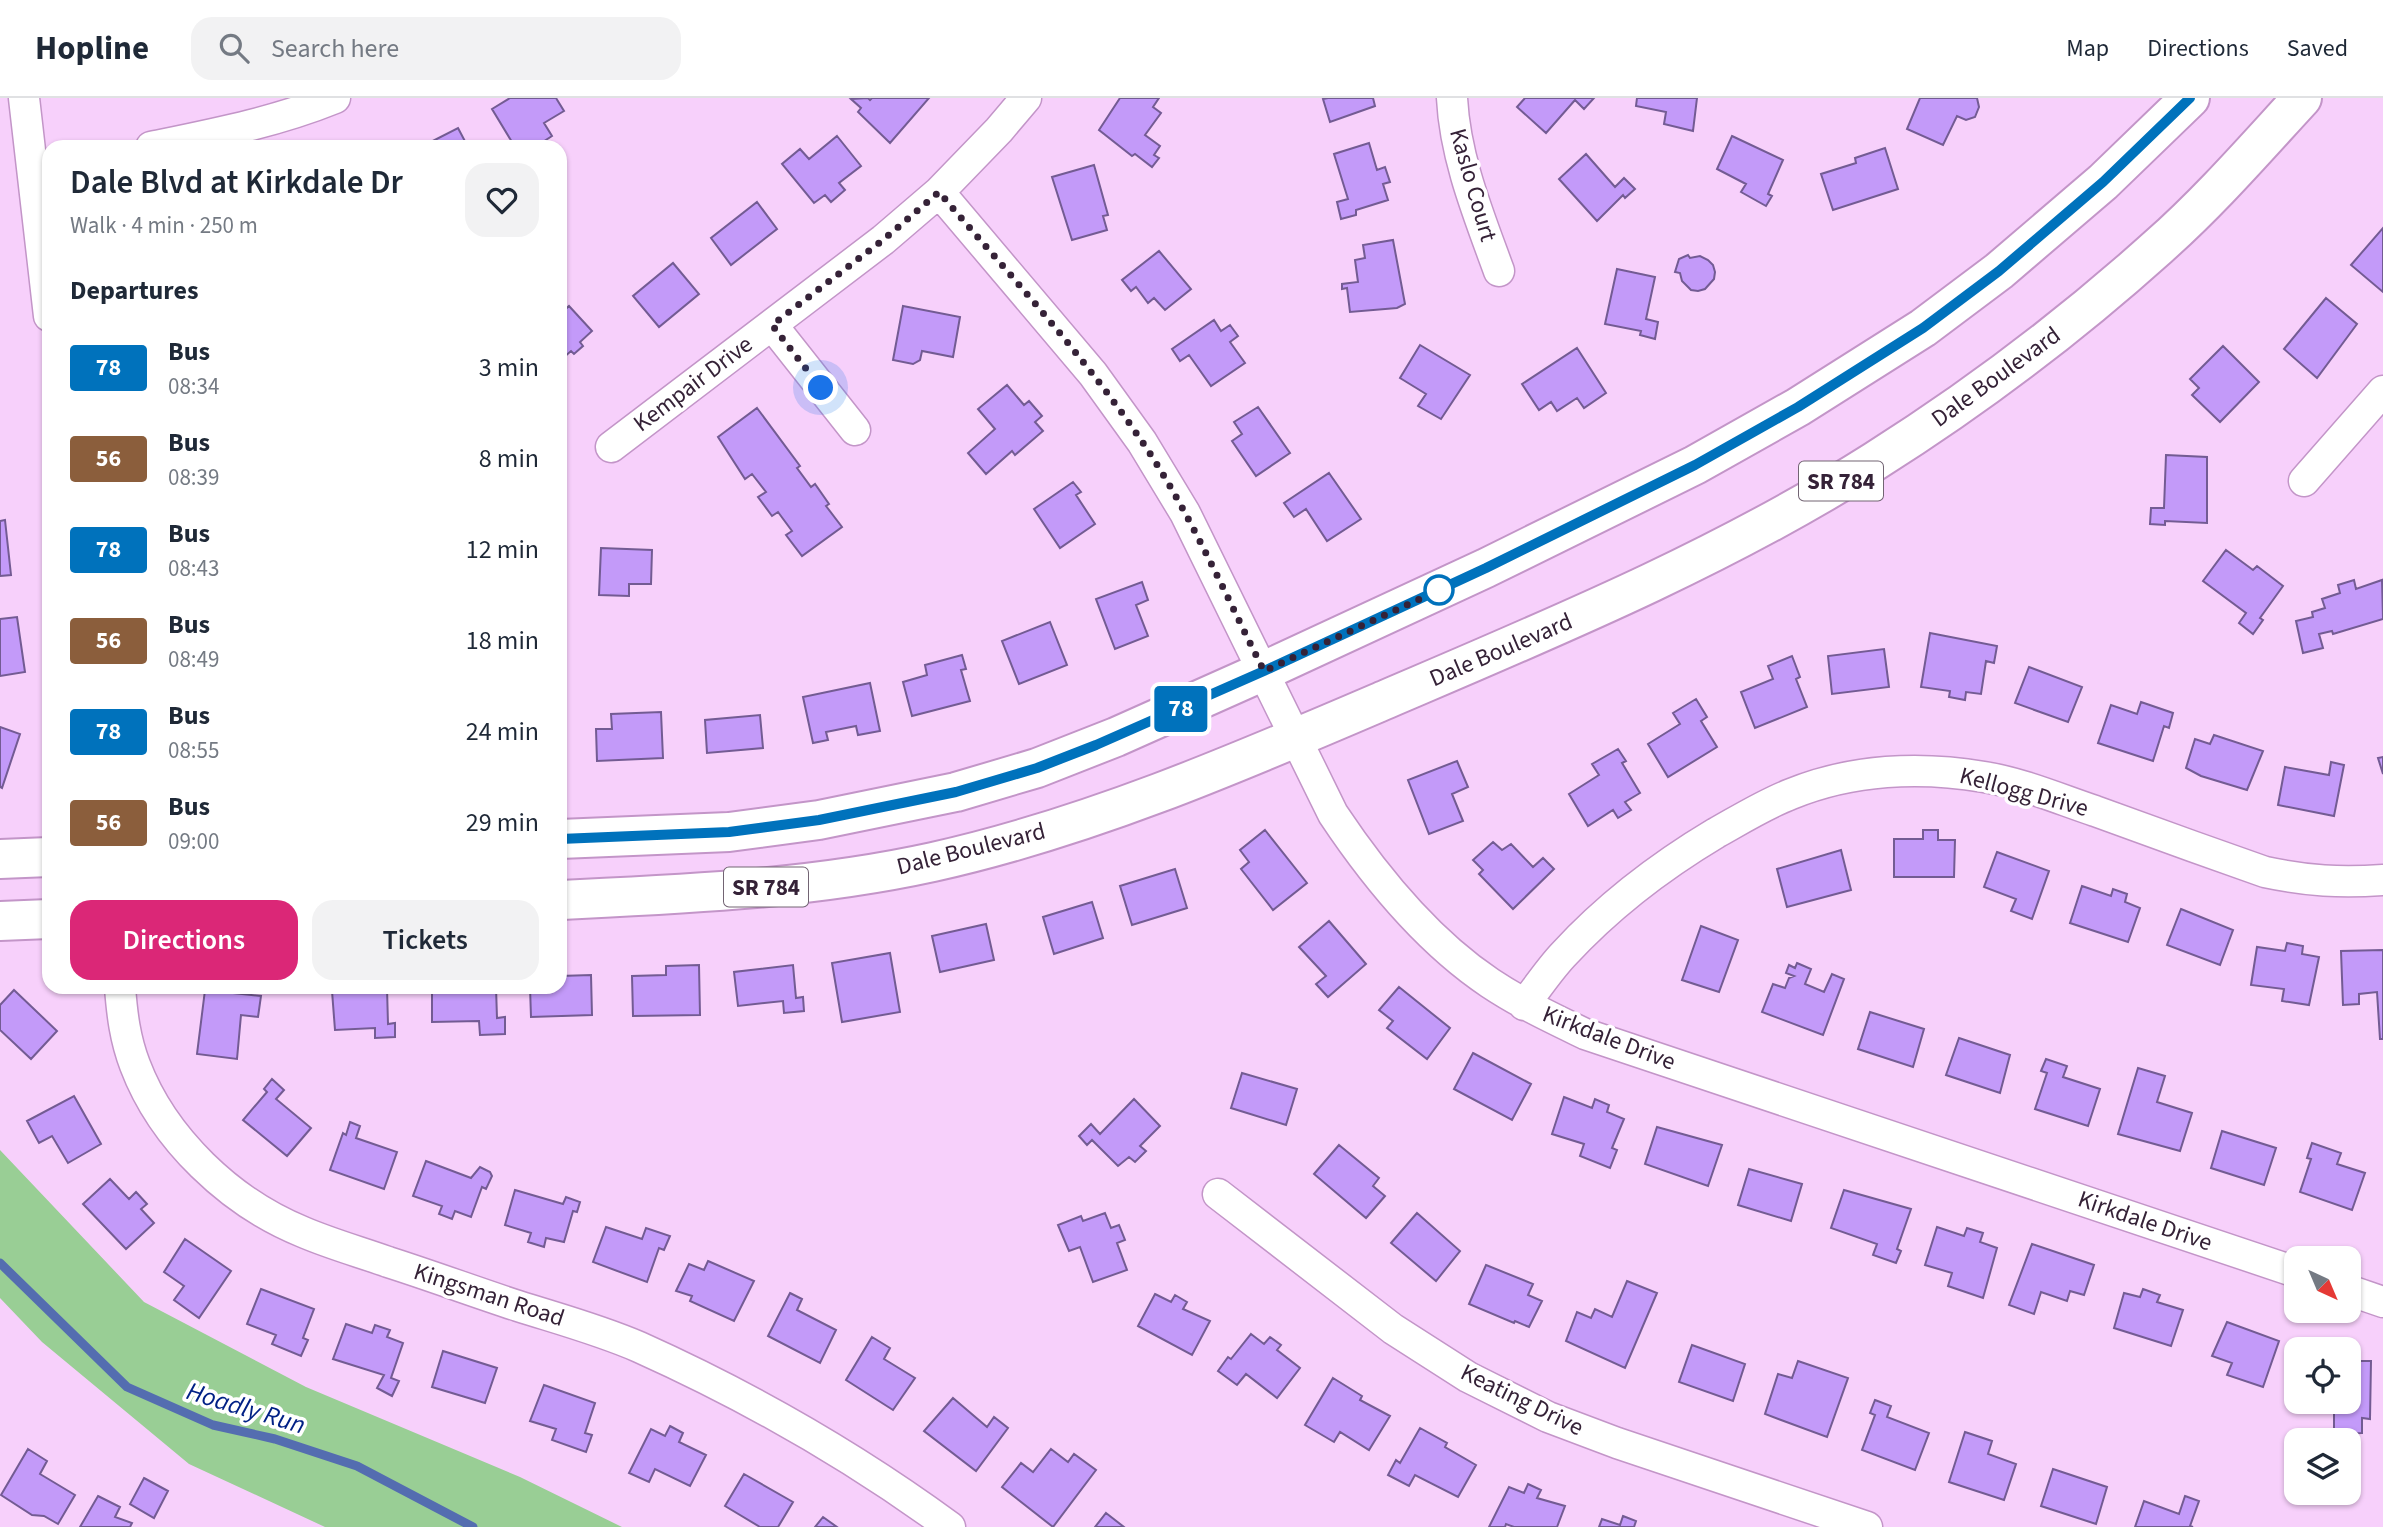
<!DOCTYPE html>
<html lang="en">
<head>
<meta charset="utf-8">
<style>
  :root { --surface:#fff; --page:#f2f2f3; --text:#1f2937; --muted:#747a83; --line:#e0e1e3; --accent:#db2777 }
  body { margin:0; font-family:"Source Sans 3",sans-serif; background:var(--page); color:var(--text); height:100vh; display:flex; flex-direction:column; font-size:26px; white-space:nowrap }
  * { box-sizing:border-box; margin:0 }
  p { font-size:23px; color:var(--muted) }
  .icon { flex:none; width:38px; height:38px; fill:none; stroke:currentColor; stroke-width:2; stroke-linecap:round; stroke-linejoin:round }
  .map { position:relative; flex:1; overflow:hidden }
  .sheet { position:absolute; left:42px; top:42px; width:525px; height:854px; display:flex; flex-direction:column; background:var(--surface); border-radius:21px; box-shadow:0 2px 5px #0004 }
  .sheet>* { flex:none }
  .badge { padding:0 14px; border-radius:5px; font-size:24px; line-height:46px }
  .needle { width:46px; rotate:136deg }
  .fabs { position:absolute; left:2284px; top:1148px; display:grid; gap:14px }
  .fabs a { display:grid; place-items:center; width:77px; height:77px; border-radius:14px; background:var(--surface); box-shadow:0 2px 5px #0004; font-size:35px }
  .you { position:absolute; width:35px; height:35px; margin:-18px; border:5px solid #fff; border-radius:50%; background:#1a73e8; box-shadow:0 0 0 10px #1a73e833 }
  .map>.badge { position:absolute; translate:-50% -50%; box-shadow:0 0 0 4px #fff }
  h2 { padding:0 28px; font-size:26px; line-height:63px }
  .round { display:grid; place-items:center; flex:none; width:74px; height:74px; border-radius:21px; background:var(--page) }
  .overview { display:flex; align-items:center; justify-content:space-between; height:119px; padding:0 28px }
  h1 { font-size:33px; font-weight:600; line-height:52px }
  .action { display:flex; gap:14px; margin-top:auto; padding:14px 28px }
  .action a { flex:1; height:80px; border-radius:21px; background:var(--accent); color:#fff; font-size:28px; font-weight:600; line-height:80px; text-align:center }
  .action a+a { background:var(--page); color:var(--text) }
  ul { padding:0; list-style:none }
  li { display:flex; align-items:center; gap:21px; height:91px; padding:0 28px }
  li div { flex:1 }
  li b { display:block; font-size:26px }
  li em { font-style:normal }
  li .badge { min-width:77px; font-weight:700; text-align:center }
  header { display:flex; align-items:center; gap:42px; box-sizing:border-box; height:98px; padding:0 35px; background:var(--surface); border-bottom:2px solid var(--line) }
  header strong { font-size:33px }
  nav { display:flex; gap:38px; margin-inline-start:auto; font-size:24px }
  .search { width:490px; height:63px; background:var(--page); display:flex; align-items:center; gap:18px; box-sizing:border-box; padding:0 24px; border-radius:21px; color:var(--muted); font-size:26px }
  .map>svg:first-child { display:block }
  .green { fill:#99ce95 }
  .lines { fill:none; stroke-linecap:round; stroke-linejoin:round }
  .stream { stroke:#546db0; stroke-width:9 }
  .building { fill:#c39af9; stroke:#735b93; stroke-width:2 }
  .minor-casing { stroke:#c395c8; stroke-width:33 }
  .primary-casing { stroke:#c395c8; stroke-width:42 }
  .minor { stroke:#fff; stroke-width:30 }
  .primary { stroke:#fff; stroke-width:38 }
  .line-casing { stroke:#fff; stroke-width:16 }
  .line { stroke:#0072bc; stroke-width:10 }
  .walk { stroke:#352237; stroke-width:7; stroke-dasharray:0 12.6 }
  .stop-dot { fill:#fff; stroke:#0072bc; stroke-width:3.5 }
  .labels { text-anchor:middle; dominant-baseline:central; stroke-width:7; stroke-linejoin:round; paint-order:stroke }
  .shield { fill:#fff; stroke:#726473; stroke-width:2 }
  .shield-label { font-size:23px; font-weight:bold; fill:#352237 }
  .street-label { font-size:24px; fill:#352237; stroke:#fff }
  .water-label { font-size:26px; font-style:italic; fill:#002085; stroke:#fff }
</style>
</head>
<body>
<header>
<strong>Hopline</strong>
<div class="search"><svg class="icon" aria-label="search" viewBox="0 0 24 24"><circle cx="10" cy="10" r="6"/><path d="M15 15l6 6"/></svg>Search here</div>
<nav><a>Map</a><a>Directions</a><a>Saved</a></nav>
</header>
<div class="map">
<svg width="2383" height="1429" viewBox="0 0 2383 1429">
  <rect width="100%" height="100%" fill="#f7d0fb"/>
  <!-- green -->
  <path class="green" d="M0,1052L144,1204L306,1289L520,1379L622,1429H325L189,1366L42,1244L0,1200Z"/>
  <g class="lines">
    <!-- stream -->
    <path class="stream" d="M0,1165L127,1289L213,1327L275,1341L357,1368L473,1429"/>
  </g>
  <!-- building -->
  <path class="building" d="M510,0H556L564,13L544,25L552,38L535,49H515L492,11Z
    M868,0L870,2L872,0H929L890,45L858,14L861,10L851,1Z
    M1120,0H1159L1153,9L1161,15L1145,37L1160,48L1154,57L1159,60L1152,69L1135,56L1132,58L1099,32Z
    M1328,0H1373L1375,8L1330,24L1323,1Z
    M1525,0H1594L1584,11L1575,2L1546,35L1517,9Z
    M1637,0H1697L1693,33L1664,26L1666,14L1636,8Z
    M1920,0H1977L1979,9L1975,19L1966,22L1957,18L1943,47L1907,31Z
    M458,30L468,49H421Z
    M837,38L861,68L839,85L845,92L831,104L825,97L814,105L782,66L800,51L809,61Z
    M1732,38L1783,62L1768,96L1772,98L1766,108L1741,94L1746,86L1717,71Z
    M1369,45L1377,72L1385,69L1390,84L1383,86L1388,102L1356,112V117L1341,121L1337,104L1348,101L1334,56Z
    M1885,50L1898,91L1833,112L1821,76L1856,65L1855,60Z
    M1586,56L1615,89L1624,80L1635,91L1625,100L1623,97L1597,123L1559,81Z
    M1094,67L1108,117L1103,118L1107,132L1072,142L1052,79Z
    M757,104L777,131L731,167L711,140Z
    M2383,130V194L2351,167Z
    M1393,142L1405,206L1397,210L1350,214L1347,190L1342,191V186L1358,184L1355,162L1365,160L1363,147Z
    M1159,153L1191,191L1165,212L1154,200L1148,205L1136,189L1131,193L1122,182Z
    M1688,157L1690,160L1700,158L1708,162L1713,167L1715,174L1714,181L1705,191L1698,193L1691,192L1682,183L1680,175L1675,174L1679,161Z
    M673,165L699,196L659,229L633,198Z
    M1617,171L1655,179L1646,221L1658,224L1655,241L1640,237L1641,233L1605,226Z
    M2326,200L2357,226L2317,280L2284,251Z
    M569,208L592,233L580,244L583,248L574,256L571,253L562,261L560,259V216Z
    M903,208L960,219L953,259L922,253L920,262L913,266L893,262Z
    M1214,222L1221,233L1230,227L1238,238L1230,244L1245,265L1211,288L1189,257L1180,263L1172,251Z
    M1420,247L1470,277L1441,321L1418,308L1426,296L1400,280Z
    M2223,248L2259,284L2220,324L2192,297L2199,290L2190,281Z
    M1577,250L1606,295L1584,310L1577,300L1557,313L1551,304L1539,312L1522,286Z
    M1007,287L1024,307L1029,303L1042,318L1035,324L1043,333L1015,357L1012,353L986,376L968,355L995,331L978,311Z
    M1258,309L1290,355L1256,378L1232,343L1242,336L1234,324Z
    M757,310L800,368L797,370L811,389L815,386L829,406L826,408L842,429L802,458L786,437L792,433L778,414L772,418L758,399L766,394L752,376L745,381L718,339Z
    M2166,357L2207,359V425L2165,423V427L2150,426L2151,410H2164Z
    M1329,375L1361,421L1327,443L1306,411L1294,419L1284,405Z
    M1073,384L1081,394L1076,397L1095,426L1060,450L1034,411Z
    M5,422L11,477L0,478V423Z
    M601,450L652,452L651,486H629V498L599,497Z
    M2226,452L2253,472L2257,468L2283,488L2260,520L2263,522L2253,536L2239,525L2246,515L2203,483Z
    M2354,482L2356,491L2382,482L2383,521L2333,536L2332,533L2319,536L2323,550L2303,555L2296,523L2313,519L2312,514L2325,510L2322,501L2340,495L2338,487Z
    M1142,484L1148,502L1136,507L1148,538L1115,551L1096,501Z
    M17,519L25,574L0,578V521Z
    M1050,524L1067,567L1019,586L1002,543Z
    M1930,535L1997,548L1994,565L1986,563L1981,596L1966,594L1965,602L1949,599L1950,593L1921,589Z
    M1884,551L1889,589L1832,596L1828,558Z
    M962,557L966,571L961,572L970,603L912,618L903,584L927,577L925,567Z
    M1792,558L1800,579L1796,581L1807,609L1755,630L1741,594L1773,581L1768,568Z
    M2029,569L2082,589L2068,624L2015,605Z
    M870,585L880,633L858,637L856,628L826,634L828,642L813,645L803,599Z
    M1696,601L1707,619L1701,623L1717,649L1668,679L1648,646L1680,626L1673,615Z
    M2141,604L2173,615L2169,630L2164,628L2153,663L2098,645L2111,607L2137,616Z
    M661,614L663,660L597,663L596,631H612L611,616Z
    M760,617L763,650L707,655L705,622Z
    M560,625H562V667H560Z
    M0,629L20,636L2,690L0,689Z
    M2214,637L2263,653L2247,692L2201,678L2186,670L2195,641L2210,646Z
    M1618,651L1626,663L1622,665L1640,695L1625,704L1631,712L1618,720L1613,712L1588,728L1569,696L1599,677L1592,666Z
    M2383,659V676L2378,660Z
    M1457,663L1468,689L1452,696L1463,723L1429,736L1408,682Z
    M2331,664L2344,667L2334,718L2278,707L2285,669L2329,677Z
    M1265,732L1307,785L1273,812L1241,771L1249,764L1240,752Z
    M1923,732H1938V742H1955L1954,779H1894V741H1923Z
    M1493,744L1502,752L1511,746L1533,769L1543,760L1554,771L1513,811L1479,776L1483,772L1473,762Z
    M1841,752L1851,792L1787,809L1777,771Z
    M1997,754L2049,773L2032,821L2011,813L2016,801L1984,789Z
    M1175,771L1187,810L1132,827L1120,788Z
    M2082,788L2111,798L2113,791L2127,796L2125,804L2140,810L2128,844L2070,825Z
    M1092,804L1103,840L1054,856L1043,819Z
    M2181,811L2233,832L2220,867L2167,847Z
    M1329,823L1366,866L1328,899L1316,886L1326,878L1299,849Z
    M986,826L994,862L940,874L932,838Z
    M1701,828L1738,842L1719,894L1682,882Z
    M2287,845L2303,848L2302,856L2319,859L2309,907L2282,903L2284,891L2251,887L2257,849L2285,853Z
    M2383,852V941H2380L2377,894L2359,896V906L2343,907L2341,853Z
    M890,855L900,914L842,924L832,865Z
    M1797,865L1811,871L1805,886L1824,894L1832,876L1844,881L1823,937L1762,914L1773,886L1785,890L1789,880L1794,878L1786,875L1789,867L1795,870Z
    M699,867L700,917L633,918L632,878L666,877V868Z
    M793,867L796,900L803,899L804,913L784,915L783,903L738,908L734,874Z
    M591,877L592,917L531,919L530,889H560V878Z
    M432,889H496L497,920L505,919V936L480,937L479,923L432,924Z
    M1399,889L1450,930L1427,961L1387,930L1393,923L1379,912Z
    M387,890L388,926L395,925V939L375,940V930L335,932L332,893Z
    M14,892L57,933L31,961L0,932V907Z
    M205,892L261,898L258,919L241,917L237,961L197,956Z
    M1870,914L1924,931L1913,969L1858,951Z
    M1959,940L2010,957L2000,995L1946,977Z
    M1473,955L1531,986L1512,1022L1454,991Z
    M2046,961L2067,968L2063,979L2100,991L2088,1028L2035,1011L2047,975L2041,973Z
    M2138,970L2165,978L2157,1004L2192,1015L2180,1053L2118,1036Z
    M1242,975L1297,991L1286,1027L1231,1010Z
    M272,981L284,992L276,1001L311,1030L287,1058L243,1022L267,994L264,991Z
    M74,998L101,1046L68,1065L52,1038L39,1045L27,1023Z
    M1564,999L1592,1010L1595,1001L1609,1007L1607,1014L1624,1021L1612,1050L1617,1052L1610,1070L1580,1058L1584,1046L1552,1036Z
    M1134,1001L1160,1028L1140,1048L1146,1053L1135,1064L1129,1059L1118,1068L1092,1042L1087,1047L1079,1038L1091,1026L1100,1036Z
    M350,1024L360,1028L356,1040L397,1054L384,1091L330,1072L343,1035L346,1037Z
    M1657,1029L1722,1047L1708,1088L1645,1066Z
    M2222,1033L2276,1050L2264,1087L2211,1070Z
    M2312,1045L2341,1055L2337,1066L2365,1075L2352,1112L2300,1094L2311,1061L2307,1060Z
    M1339,1047L1379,1080L1373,1088L1385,1098L1366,1120L1314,1076Z
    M426,1063L471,1080L480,1069L490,1074L492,1078L486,1091L482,1089L471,1119L455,1113L452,1121L439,1116L442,1108L413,1098Z
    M1749,1071L1802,1086L1791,1123L1738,1107Z
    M110,1081L129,1101L136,1094L147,1106L141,1111L154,1125L126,1151L83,1106Z
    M515,1092L563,1106L566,1099L580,1104L577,1114L573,1113L564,1144L546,1140L544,1149L528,1144L531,1135L505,1127Z
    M1844,1092L1911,1111L1897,1151L1901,1153L1896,1165L1873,1157L1877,1146L1831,1130Z
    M1105,1115L1111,1130L1119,1127L1125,1142L1117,1145L1127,1172L1093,1184L1080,1149L1069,1153L1058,1127L1081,1118L1083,1123Z
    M1417,1115L1460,1153L1436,1183L1391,1145Z
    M606,1129L642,1141L646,1130L670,1138L664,1152L659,1150L647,1184L593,1164Z
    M1937,1129L1964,1138L1967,1130L1983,1135L1980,1144L1997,1150L1983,1200L1948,1188L1952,1175L1925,1167Z
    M185,1141L231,1173L199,1220L174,1202L184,1188L164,1174Z
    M2032,1146L2094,1167L2084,1197L2070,1193L2067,1203L2041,1194L2034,1216L2009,1207Z
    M708,1163L754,1183L734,1223L690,1203L692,1198L676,1193L689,1166L704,1172Z
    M1486,1167L1533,1186L1528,1197L1542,1203L1529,1229L1515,1223L1514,1225L1469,1206Z
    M1627,1183L1657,1195L1625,1270L1566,1243L1577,1214L1591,1220L1595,1211L1612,1219Z
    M261,1191L314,1211L303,1240L308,1242L301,1258L272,1246L276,1237L247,1226Z
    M2143,1191L2160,1197L2157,1204L2183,1212L2171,1248L2114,1230L2124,1195L2140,1199Z
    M790,1195L802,1201L797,1212L836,1232L820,1265L768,1238Z
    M1155,1196L1171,1204L1175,1197L1187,1204L1183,1211L1210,1223L1192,1257L1138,1228Z
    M2227,1224L2279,1243L2263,1289L2227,1277L2232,1265L2212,1258Z
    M346,1226L372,1235L375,1227L390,1232L387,1239L403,1245L391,1280L399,1283L392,1298L377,1290L384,1277L333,1261Z
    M1251,1236L1264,1246L1270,1239L1281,1247L1277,1252L1300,1270L1277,1300L1246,1276L1237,1287L1218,1273L1228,1259L1231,1261Z
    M872,1239L890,1250L884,1261L915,1280L893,1312L846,1282Z
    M1692,1247L1745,1266L1733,1303L1679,1284Z
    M443,1253L497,1270L485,1305L432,1289Z
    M1798,1263L1848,1280L1827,1339L1765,1316L1778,1276L1792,1280Z
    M2348,1263H2371L2370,1321L2362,1320V1335L2334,1336V1304H2348Z
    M1333,1280L1362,1298L1360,1302L1390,1318L1369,1352L1340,1334L1334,1344L1305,1327Z
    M544,1287L595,1305L585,1335L592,1337L586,1354L552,1342L556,1331L530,1323Z
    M953,1300L987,1329L994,1319L1008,1330L976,1373L924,1333Z
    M1875,1302L1891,1308L1887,1319L1929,1335L1915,1372L1862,1352L1875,1317L1870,1315Z
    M670,1328L683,1335L679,1344L706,1357L690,1388L655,1371L649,1384L629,1375L651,1331L665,1338Z
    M1420,1330L1447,1345L1445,1349L1476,1367L1458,1399L1415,1377L1409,1388L1388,1377L1396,1362L1400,1365Z
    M1965,1334L1992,1343L1988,1356L2016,1366L2004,1402L1949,1384Z
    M28,1351L47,1363L40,1376L75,1397L58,1426L44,1418L32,1417L1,1397Z
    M1051,1351L1068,1364L1074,1356L1096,1372L1053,1429L1002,1389L1021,1365L1033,1374Z
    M2053,1371L2107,1389L2096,1426L2041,1408Z
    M744,1376L793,1404L778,1429H760L725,1408Z
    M144,1380L168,1393L154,1420L130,1406Z
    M1528,1386L1541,1392L1537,1400L1565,1408L1557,1429H1514L1506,1426L1505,1429H1489L1509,1389L1524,1395Z
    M98,1398L120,1409L115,1419L132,1425L130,1429H80Z
    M2185,1398L2199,1403L2190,1428L2193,1429H2135L2144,1403L2179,1416Z
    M1106,1415L1124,1429H1095Z
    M1623,1418L1636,1423L1634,1429H1599L1602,1421L1620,1427Z
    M823,1419L837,1429H815Z"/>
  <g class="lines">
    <defs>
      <path id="minor" d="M24,0L49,218
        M1452,0C1455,60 1479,118 1499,173
        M151,49C214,36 276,24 335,0
        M939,94L1093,276L1142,344L1185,415L1333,716C1375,779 1426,842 1490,885C1520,905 1552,920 1585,936L2296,1174
        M772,227L855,332
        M611,349L883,142L939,94L999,32L1026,0
        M2304,383L2383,293
        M120,889C122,916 125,941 135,967C163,1041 231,1105 303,1134C331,1146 360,1154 388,1164C432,1178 475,1194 518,1208C559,1221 600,1232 639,1249C748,1298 853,1358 950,1429
        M1524,907C1537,890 1549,872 1563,857C1608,808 1659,769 1716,735C1741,721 1765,706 1791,696C1852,671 1920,668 1984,679C2022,685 2059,701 2095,713C2152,734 2208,754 2265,774C2308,783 2340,785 2383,782
        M1218,1096L1393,1231L1468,1279L1548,1319L1617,1345L1867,1429
        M2348,1192L2383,1204"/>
      <path id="primary" d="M560,741L729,734L819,722L956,694L1037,670L1116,639L1264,573L1486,470L1695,367L1798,309L1923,230L1999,173L2103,84L2190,0
        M0,761L49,759
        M560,802C685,796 810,791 933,764C1090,729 1240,664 1387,601C1553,530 1722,460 1875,363C1975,300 2070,228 2158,149C2210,103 2255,51 2302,0
        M0,823L49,821"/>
    </defs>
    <!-- minor casing -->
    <use href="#minor" class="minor-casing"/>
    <!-- primary casing -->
    <use href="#primary" class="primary-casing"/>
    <!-- minor -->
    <use href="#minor" class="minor"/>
    <!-- primary -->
    <use href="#primary" class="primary"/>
  </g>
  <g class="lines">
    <defs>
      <path id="line" d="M560,741L729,734L819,722L956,694L1037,670L1096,647L1264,573L1486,470L1695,367L1798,309L1923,230L1999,173L2103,84L2190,0"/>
    </defs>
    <!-- line casing -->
    <use href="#line" class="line-casing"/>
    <!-- line -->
    <use href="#line" class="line"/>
    <!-- walk -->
    <path class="walk" d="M821,290L772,227L883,142L939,94C1008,175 1081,254 1141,342C1190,414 1225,496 1264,573L1439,492"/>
  </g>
  <!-- markers -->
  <circle class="stop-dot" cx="1439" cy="492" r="14"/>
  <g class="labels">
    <!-- shield labels -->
    <g class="shield">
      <rect x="1799" y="363.5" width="84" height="39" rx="5"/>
      <rect x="724" y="769.5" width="84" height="39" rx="5"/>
    </g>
    <g class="shield-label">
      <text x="1841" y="383">SR 784</text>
      <text x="766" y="789">SR 784</text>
    </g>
    <!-- street labels -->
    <g class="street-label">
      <text transform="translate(1473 87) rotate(74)">Kaslo Court</text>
      <text transform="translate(1996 279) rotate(-36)">Dale Boulevard</text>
      <text transform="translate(693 286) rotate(-37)">Kempair Drive</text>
      <text transform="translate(1501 552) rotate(-23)">Dale Boulevard</text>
      <text transform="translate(2024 694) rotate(15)">Kellogg Drive</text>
      <text transform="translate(971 751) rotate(-14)">Dale Boulevard</text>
      <text transform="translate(1609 940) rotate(21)">Kirkdale Drive</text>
      <text transform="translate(2145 1123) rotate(19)">Kirkdale Drive</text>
      <text transform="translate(489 1197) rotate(18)">Kingsman Road</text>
      <text transform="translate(1522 1302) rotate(26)">Keating Drive</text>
    </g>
    <!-- water labels -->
    <g class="water-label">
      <text transform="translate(246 1310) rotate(17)">Hoadly Run</text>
    </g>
  </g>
</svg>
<div class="fabs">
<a><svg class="needle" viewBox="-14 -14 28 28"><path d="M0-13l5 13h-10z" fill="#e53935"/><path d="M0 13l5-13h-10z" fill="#747a83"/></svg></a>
<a><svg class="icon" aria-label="locate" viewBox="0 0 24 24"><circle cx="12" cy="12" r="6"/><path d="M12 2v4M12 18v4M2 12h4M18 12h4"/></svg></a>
<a><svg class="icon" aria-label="layers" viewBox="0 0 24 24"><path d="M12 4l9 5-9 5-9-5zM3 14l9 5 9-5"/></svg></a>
</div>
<div class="you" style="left:821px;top:290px"></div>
<b class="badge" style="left:1181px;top:611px;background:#0072bc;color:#fff">78</b>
<section class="sheet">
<div class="overview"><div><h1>Dale Blvd at Kirkdale Dr</h1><p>Walk · 4 min · 250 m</p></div><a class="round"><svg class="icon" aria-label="heart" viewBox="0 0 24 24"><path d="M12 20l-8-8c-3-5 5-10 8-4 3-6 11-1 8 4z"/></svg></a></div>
<h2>Departures</h2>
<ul>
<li><span class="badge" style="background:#0072bc;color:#fff">78</span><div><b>Bus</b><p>08:34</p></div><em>3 min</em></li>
<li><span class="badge" style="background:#8b5e3c;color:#fff">56</span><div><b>Bus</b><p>08:39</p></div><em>8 min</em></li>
<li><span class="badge" style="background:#0072bc;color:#fff">78</span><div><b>Bus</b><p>08:43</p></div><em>12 min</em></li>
<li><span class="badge" style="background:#8b5e3c;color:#fff">56</span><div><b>Bus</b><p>08:49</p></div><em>18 min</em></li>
<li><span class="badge" style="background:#0072bc;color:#fff">78</span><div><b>Bus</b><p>08:55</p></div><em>24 min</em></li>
<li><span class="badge" style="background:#8b5e3c;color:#fff">56</span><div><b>Bus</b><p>09:00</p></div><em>29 min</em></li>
</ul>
<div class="action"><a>Directions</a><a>Tickets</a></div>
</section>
</div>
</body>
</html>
